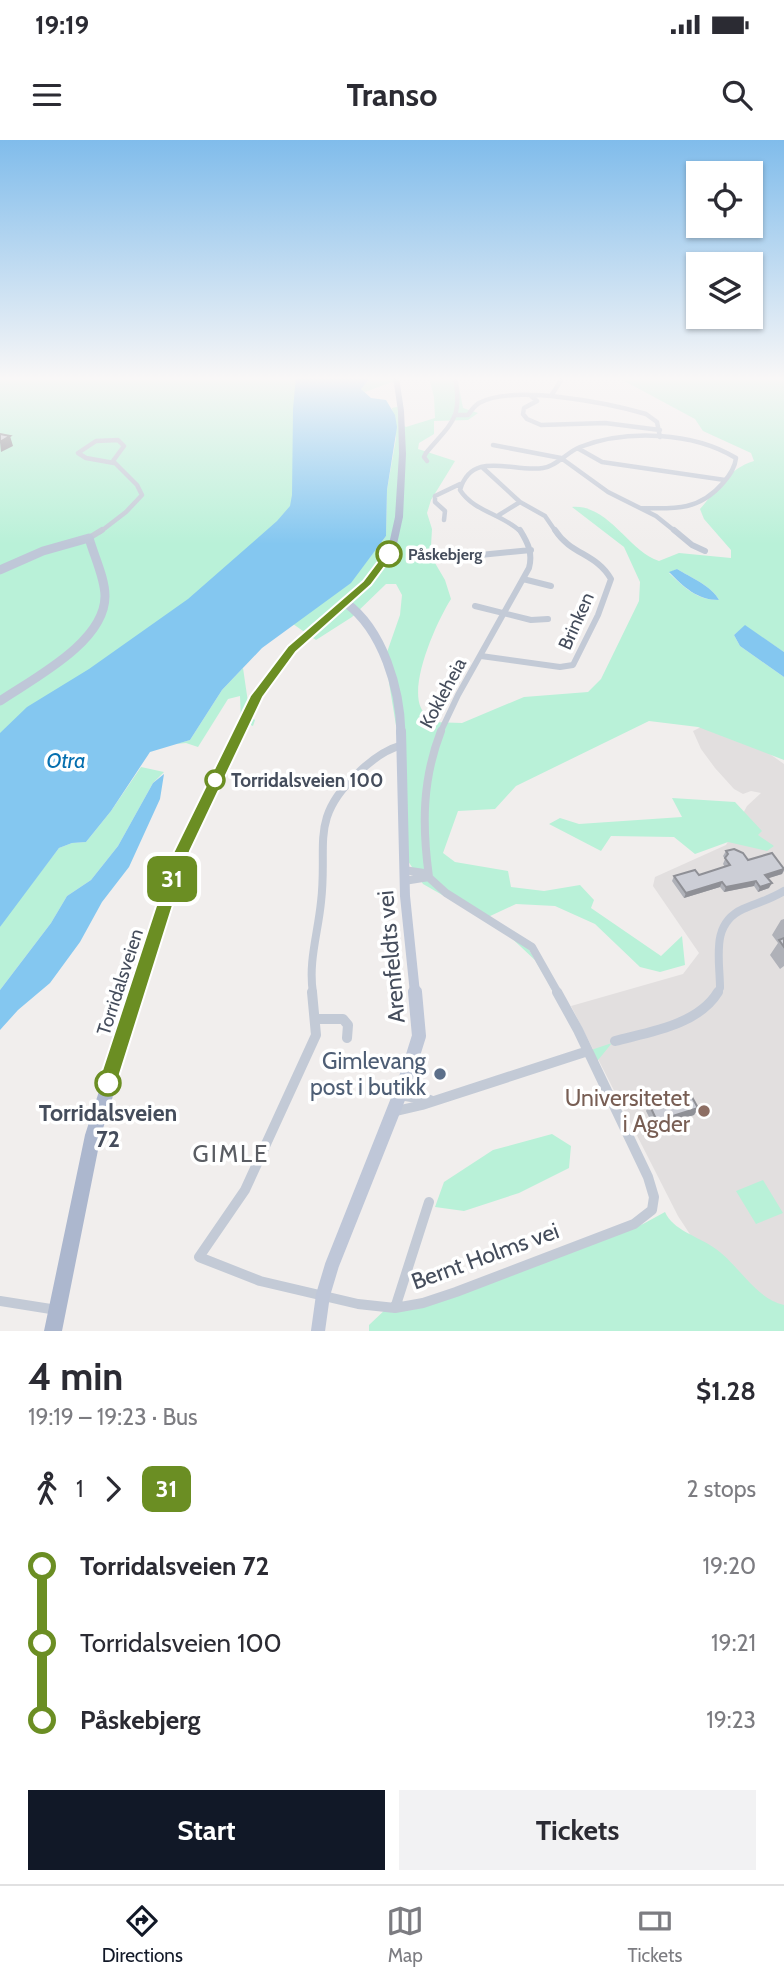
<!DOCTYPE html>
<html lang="en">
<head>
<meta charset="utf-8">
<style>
  :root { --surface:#fff; --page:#f2f2f3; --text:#2b2b33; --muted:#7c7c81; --line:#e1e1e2; --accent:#111827 }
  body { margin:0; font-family:Cabin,sans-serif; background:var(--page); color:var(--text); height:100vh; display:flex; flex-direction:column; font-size:26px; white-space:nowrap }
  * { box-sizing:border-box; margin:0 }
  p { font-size:23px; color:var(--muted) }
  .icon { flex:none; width:38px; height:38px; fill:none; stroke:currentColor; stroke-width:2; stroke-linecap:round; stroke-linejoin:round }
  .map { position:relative; height:1191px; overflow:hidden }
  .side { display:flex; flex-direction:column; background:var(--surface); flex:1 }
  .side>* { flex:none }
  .badge { padding:0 14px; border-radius:10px; font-size:24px; line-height:46px }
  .controls { position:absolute; left:686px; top:21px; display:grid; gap:14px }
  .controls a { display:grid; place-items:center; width:77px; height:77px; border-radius:0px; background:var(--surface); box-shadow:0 2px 5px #0004; font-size:35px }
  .map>.badge { position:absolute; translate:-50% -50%; box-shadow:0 0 0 4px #fff }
  .legs { display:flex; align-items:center; gap:10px; height:77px; padding:0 28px; font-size:23px }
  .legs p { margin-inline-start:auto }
  .summary { display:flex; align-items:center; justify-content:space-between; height:119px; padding:0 28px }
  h1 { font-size:38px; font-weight:700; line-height:52px }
  .cta { display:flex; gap:14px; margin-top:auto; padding:14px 28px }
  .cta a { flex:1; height:80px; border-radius:0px; background:var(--accent); color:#fff; font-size:28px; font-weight:700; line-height:80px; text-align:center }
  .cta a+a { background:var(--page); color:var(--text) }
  ul { padding:0 28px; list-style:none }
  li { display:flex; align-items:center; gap:24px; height:77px; font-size:26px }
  li i { display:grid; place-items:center; width:10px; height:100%; margin:0 9px; background:currentColor }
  li i::after { content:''; width:18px; height:18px; margin:-9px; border:5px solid; border-radius:50%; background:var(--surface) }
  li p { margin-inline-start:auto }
  li:first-child i { background:linear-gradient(#0000 50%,currentColor 0) }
  li:last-child i { background:linear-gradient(currentColor 50%,#0000 0) }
  .status { display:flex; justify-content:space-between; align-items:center; height:49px; padding:0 35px; background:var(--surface); direction:ltr }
  .status svg { height:19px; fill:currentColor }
  header { display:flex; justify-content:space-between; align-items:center; height:91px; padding:0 28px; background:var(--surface); font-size:32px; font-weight:700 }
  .dock { display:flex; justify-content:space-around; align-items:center; height:98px; border-top:2px solid var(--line); background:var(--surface); font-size:19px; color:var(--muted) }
  .dock a { display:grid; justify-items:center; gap:4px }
  .dock .active { color:var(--accent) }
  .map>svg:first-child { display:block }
  .education { fill:#e2dfdf }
  .green { fill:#b9f1d8; fill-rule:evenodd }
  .water { fill:#84c7f0 }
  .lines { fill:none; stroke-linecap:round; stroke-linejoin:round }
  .street-far3 { stroke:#c3cad6; stroke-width:4.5 }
  .street-far2 { stroke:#c3cad6; stroke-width:6 }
  .street-far1 { stroke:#c3cad6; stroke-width:8 }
  .street { stroke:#c3cad6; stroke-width:10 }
  .secondary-far2 { stroke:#bfc7d8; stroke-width:9 }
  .secondary-far1 { stroke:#bfc7d8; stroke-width:10 }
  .secondary { stroke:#bfc7d8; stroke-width:14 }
  .primary { fill:#acb7ce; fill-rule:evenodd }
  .wall { fill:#afb1b8 }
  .shaded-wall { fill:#8f9096 }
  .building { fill:#ccced6; stroke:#8f9096; stroke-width:2 }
  .line-1 { fill:#6b8e23; stroke:#fff; stroke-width:2 }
  .stop-1-dot { fill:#fff; stroke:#6b8e23; stroke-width:3.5 }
  .service-dot { fill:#5c6f8a; stroke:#fff; stroke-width:2.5 }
  .education-dot { fill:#8d6e63; stroke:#fff; stroke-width:2.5 }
  .labels { text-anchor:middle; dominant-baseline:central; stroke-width:7; stroke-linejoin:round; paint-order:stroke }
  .far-stop-label { font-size:16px; font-weight:bold; fill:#454d5c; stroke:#fff; text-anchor:start }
  .street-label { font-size:19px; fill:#454d5c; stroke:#fff }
  .stop-label { font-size:19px; font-weight:bold; fill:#454d5c; stroke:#fff; text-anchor:start }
  .water-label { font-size:21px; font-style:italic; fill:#056faf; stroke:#fff }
  .near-street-label { font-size:23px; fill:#454d5c; stroke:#fff }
  .near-service-label { font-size:23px; fill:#4e5e75; stroke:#fff; text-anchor:end }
  .near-education-label { font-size:23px; fill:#785e54; stroke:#fff; text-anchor:end }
  .near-stop-label { font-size:23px; font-weight:bold; fill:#454d5c; stroke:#fff }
  .near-neighbourhood-label { font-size:24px; letter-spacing:2px; fill:#5a5d63; stroke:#fff }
</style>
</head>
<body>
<div class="status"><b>19:19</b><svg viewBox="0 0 49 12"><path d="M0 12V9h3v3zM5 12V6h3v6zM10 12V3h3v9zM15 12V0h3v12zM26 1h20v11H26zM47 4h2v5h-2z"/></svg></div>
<header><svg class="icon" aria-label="menu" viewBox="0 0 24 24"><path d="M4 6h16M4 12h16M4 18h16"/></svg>Transo<svg class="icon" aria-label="search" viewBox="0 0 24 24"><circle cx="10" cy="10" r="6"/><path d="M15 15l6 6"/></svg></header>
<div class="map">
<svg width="784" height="1191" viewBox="0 0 784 1191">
  <rect width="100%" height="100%" fill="#f1eeed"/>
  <!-- education -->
  <path class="education" d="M707,584L753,602L784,624V1191L742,1174L678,1076L571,866L683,834L699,813L653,746L655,737L726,705L747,666L761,653L751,651L743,654L734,649L715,628L701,609L693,591Z"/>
  <!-- green -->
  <path class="green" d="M0,237H331L316,361L0,671Z
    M371,237H396L402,258L403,285L406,287L435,278L434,257L429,237H457L463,268L478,273L468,280L434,281V294L419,303L418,309L455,321L431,360L427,373L432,389L431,406L435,423L445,440L451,459C437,481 409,543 421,568C423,573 428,577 431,582L462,583L524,557L588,552L601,539L639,461L640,442L624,407L572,367C609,364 628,411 659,421L679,413L731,418V410L704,379L700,369C717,350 729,328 754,321L751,313L703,291L695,279L617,237H784V512L745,486L734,495L740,506L784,537V620L698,587L649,581L516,646L495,669L458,671L443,713L455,722L508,731L511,747L544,751L580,745L594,760L591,768L661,816L682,796L685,825L660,832L640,827L595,784L555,766L516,764L488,777L524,801L588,911L612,903L594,925L606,951L537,822L502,789L423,744L408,721L402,622L385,518L400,475L402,455L396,444H386L352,477L316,500L293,484L350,443L386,396L387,350L396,298L392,268L401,266L398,246L392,242L365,252L361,249ZM677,429C690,437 712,446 719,460C697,460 685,448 669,433Z
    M243,528L250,576L255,580L253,586L241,581L240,556L228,559L198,607L186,603L176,604L190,600L222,550Z
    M141,627L164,632L153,643L118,706L91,740L67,756L51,783L0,850V787L4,780L59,708L72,703L86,702L111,671Z
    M672,658L735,662L762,691L758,695L774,706L767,711L728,702L695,714L674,697L611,696L601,711L549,684L560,678L579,684L682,677Z
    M552,994L571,1006L569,1028L519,1053L464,1071L435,1067L444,1042L493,1010Z
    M763,1040L783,1073L756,1084L736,1051Z
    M665,1072C673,1090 697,1096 713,1107C738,1123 754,1158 784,1165V1191H369V1185L388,1167L412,1170L488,1138L643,1084Z"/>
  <!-- water -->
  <path class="water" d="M296,237H371L361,249L371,258L386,260L395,275L397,287L387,350L386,396L351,443L262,508L222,550L190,600L150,612L111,671L86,702L72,703L59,708L0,787V593L27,567L89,529L188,459L277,381L290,366L292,355L293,269Z
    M677,429C690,437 712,446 719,460C697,460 684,447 669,432Z
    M745,485L784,512V537L740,506L734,495Z
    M164,634L160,659L129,727L102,762L80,802L50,843L18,870L0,890V850L51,783L67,756L91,740L118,706L153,643Z"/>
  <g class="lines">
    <!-- street-far3 -->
    <path class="street-far3" d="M531,256L537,261L524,268L523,274L527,279L541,285L605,283L660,290
      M551,256L563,237
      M457,275H468C471,271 474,266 479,263C514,244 608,263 646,274L657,282L660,297
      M493,305L561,318L608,352L656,376L676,392
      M579,309L602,322L725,340
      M427,321L424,317L426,313C451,283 463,279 455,237
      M482,327L520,362L545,376L556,392
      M499,375L520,362
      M444,380L445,371L435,362V356L460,344
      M100,392L126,372L142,355L137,345L113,321L124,306L118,300L96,301L78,313L86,318L114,323
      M521,392C503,374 474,372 460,350C472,309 513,333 543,328C557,326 567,312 580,307C627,289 693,292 736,318C735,328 730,335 723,343C699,371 674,369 640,368"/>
    <!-- street-far2 -->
    <path class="street-far2" d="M674,390L692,405L705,411
      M89,398L102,390
      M480,415L531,410
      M523,439L551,446
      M475,466L531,480L548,479
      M481,516L560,527L573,525L598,475L611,439C596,413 571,415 555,390
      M440,593L458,555L529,428C533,413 528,403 520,390"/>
    <!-- street-far1 -->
    <path class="street-far1" d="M404,730L424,733L446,753L532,807L558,853
      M429,737C422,686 422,640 441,591
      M404,741L429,737
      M313,853C308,822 318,793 321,762C328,704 309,679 357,634C370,621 384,610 402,605
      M717,853L720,848C720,819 710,784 743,769C757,763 771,759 784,751"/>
    <!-- street -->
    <path class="street" d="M312,852L316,895L245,1050L199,1117L260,1141L358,1164L395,1168L423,1163L456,1152L634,1084L652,1070L654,1057L648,1037L578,890L557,852
      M318,879H343L348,885L347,898
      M615,901C649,892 698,885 718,852
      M399,955L430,960
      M392,972L422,965L588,911
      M0,1161L57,1170
      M395,1168L429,1062"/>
    <!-- secondary-far2 -->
    <path class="secondary-far2" d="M0,430L43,411L89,398C94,416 105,438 105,456C105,502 34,538 0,561
      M346,463C383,490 400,549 401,593"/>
    <!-- secondary-far1 -->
    <path class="secondary-far1" d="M401,591L405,756L415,853"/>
    <!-- secondary -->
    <path class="secondary" d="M318,1191L323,1155L332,1125L404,944L419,896L415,852"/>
    <!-- primary -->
    <path class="primary" d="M393,237H399L404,271L406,314L403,377L397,404L389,420L377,437L306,500L273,539L245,589L188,711L101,995L62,1191H44L85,995L176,711L235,589L266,535L300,496L371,433L381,420L389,404L395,377L399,314L398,271Z"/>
  </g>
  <!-- wall -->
  <path class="wall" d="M726,711L748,720L784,728V731L782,734L768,738L769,748L758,752L754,746L724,752L720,747L684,758L672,741L674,736L699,735L725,727L723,724L725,719L723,716Z
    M784,779V826L780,829L770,815L778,803L772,795L781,780Z
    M649,964L698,968L694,975L654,987L646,971Z"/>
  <!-- shaded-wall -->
  <path class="shaded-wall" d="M10,296L13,306L1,312L0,302Z
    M784,729L782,734L763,740L765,735Z
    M756,741L754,746L724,752L726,747Z
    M722,742L720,747L684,758L686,753Z
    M772,743L769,748L758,752L760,747Z
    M698,968L694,975L654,987L657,981Z"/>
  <!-- building -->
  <path class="building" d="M0,294L10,296L0,302Z
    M734,709L743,713L748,720L772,713L784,729L765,735L772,743L760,747L756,741L726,747L722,742L686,753L674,736L695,730L699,735L730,725L725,718L728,714L726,711Z
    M784,798V807L779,800Z
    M688,950L698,968L657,981L649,964Z"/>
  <!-- sky -->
  <linearGradient id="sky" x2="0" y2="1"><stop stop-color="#80bceb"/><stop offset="0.59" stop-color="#f9f7f7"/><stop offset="1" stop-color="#f9f7f7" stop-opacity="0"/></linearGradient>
  <rect width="784" height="404" fill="url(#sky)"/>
  <!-- line-1 -->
  <path class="line-1" d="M385,412L394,414L371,445L296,512L263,557L190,711L117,943L114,949L108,952L101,949L98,943L174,711L250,556L288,506L363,441Z"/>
  <!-- markers -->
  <g class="stop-1-dot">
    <circle cx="389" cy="414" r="12"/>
    <circle cx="215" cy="640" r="9"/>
    <circle cx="108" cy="943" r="12"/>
  </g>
  <circle class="service-dot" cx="440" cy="934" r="7"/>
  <circle class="education-dot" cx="704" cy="971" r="7"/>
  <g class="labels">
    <!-- far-stop labels -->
    <g class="far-stop-label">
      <text x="408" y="414">Påskebjerg</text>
    </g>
    <!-- street labels -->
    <g class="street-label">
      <text transform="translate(576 481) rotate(-66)">Brinken</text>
      <text transform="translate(443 553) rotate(-62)">Kokleheia</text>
      <text transform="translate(120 842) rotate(-72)">Torridalsveien</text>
    </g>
    <!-- stop labels -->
    <g class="stop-label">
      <text x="231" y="640">Torridalsveien 100</text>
    </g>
    <!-- water labels -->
    <g class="water-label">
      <text x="66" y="620">Otra</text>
    </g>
    <!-- near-street labels -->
    <g class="near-street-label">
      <text transform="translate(391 817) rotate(-95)">Arenfeldts vei</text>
      <text transform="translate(485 1116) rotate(-20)">Bernt Holms vei</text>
    </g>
    <!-- near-service labels -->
    <g class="near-service-label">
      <text x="426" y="921">Gimlevang<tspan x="426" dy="26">post i butikk</tspan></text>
    </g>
    <!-- near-education labels -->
    <g class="near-education-label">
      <text x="690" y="958">Universitetet<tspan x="690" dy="26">i Agder</tspan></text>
    </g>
    <!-- near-stop labels -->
    <g class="near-stop-label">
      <text x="108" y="973">Torridalsveien<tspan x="108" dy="26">72</tspan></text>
    </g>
    <!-- near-neighbourhood labels -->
    <g class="near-neighbourhood-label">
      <text x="231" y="1013">GIMLE</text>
    </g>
  </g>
</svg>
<div class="controls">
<a><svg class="icon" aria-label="locate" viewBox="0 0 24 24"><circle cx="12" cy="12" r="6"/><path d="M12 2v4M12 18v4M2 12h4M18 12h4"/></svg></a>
<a><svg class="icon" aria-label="layers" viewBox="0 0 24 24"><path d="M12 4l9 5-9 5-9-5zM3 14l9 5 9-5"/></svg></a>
</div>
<b class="badge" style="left:172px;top:739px;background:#6b8e23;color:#fff">31</b>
</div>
<section class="side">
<div class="summary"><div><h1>4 min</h1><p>19:19 – 19:23 · Bus</p></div><b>$1.28</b></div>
<div class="legs"><svg class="icon" aria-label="walk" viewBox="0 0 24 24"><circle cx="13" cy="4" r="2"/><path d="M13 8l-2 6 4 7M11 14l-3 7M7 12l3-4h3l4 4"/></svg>1<svg class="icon" aria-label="forward" viewBox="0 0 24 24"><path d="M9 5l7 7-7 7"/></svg><b class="badge" style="background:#6b8e23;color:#fff">31</b><p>2 stops</p></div>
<ul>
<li><i style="color:#6b8e23"></i><b>Torridalsveien 72</b><p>19:20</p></li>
<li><i style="color:#6b8e23"></i><span>Torridalsveien 100</span><p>19:21</p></li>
<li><i style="color:#6b8e23"></i><b>Påskebjerg</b><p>19:23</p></li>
</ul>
<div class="cta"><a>Start</a><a>Tickets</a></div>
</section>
<nav class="dock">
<a class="active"><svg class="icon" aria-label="directions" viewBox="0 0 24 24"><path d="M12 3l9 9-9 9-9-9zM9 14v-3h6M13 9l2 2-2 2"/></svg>Directions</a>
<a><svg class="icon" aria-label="map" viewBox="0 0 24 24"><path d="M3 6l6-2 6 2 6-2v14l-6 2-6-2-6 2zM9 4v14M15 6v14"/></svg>Map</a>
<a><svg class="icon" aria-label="tickets" viewBox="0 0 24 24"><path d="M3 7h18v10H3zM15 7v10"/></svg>Tickets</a>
</nav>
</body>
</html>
